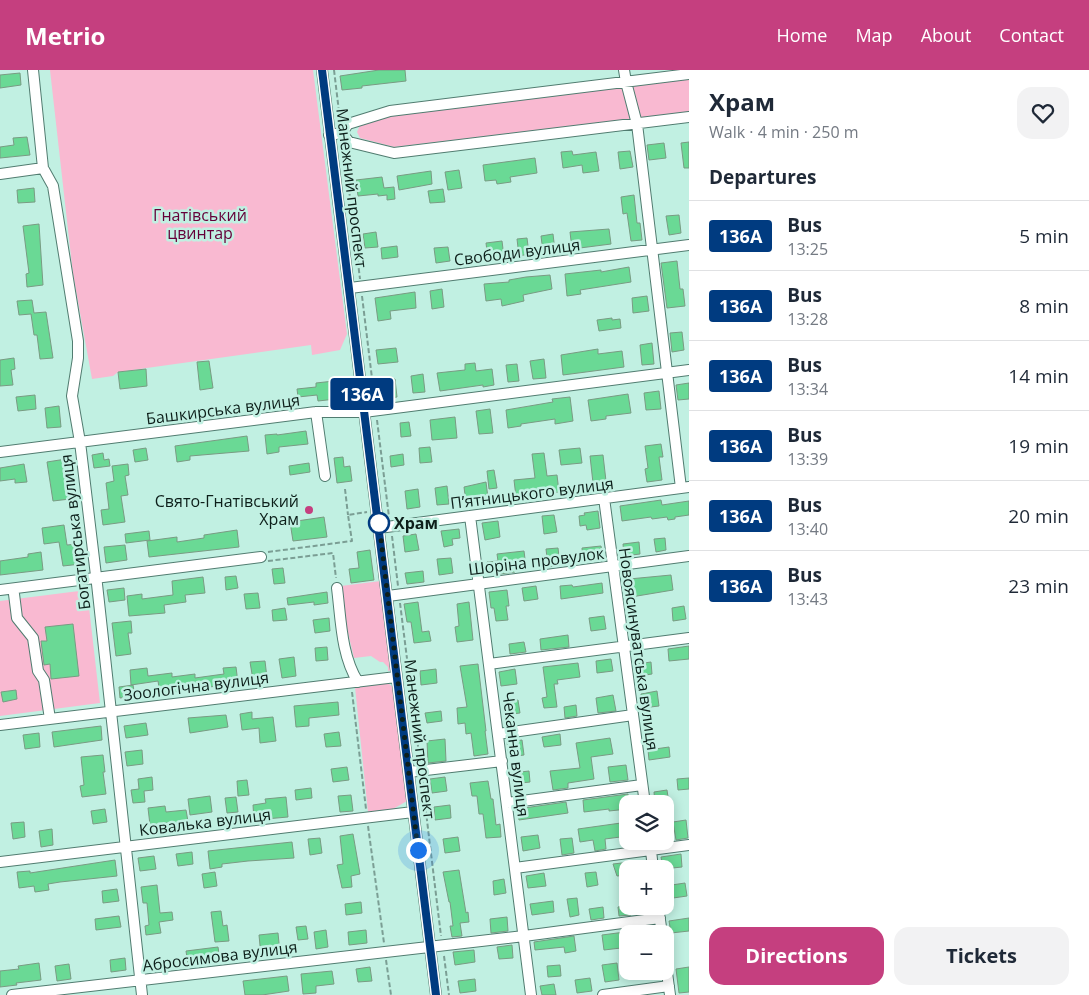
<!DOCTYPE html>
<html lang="en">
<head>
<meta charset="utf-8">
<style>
  :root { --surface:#fff; --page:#f2f2f3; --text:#1f2937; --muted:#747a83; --line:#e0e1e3; --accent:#c53f7f }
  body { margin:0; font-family:"Open Sans",sans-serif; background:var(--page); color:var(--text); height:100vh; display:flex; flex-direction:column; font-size:19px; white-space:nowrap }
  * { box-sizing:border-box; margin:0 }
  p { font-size:16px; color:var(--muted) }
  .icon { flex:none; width:28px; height:28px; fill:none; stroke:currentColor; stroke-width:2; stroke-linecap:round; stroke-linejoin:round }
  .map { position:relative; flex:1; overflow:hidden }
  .sheet { display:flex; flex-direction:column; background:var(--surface); width:400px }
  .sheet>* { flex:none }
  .badge { padding:0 10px; border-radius:4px; font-size:18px; line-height:32px }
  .controls { position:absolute; left:619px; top:725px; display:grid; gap:10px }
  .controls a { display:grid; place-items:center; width:55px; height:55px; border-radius:10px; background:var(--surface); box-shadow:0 2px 12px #0003; font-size:25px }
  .you { position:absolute; width:25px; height:25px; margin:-12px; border:4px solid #fff; border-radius:50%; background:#1a73e8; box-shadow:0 0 0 8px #1a73e833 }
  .map>.badge { position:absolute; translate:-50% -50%; box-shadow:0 0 0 2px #fff }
  h2 { padding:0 20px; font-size:19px; line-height:45px }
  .round { display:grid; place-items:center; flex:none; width:52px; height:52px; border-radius:15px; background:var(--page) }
  .summary { display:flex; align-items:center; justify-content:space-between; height:85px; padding:0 20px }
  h1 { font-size:24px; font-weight:700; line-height:38px }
  .button { display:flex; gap:10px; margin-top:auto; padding:10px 20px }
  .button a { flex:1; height:58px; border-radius:15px; background:var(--accent); color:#fff; font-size:20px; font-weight:700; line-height:58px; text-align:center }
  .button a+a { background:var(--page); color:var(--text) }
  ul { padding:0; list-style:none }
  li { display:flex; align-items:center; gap:15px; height:70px; padding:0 20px; border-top:1px solid var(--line) }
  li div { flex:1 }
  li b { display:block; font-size:19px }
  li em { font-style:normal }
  li .badge { min-width:55px; font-weight:700; text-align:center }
  header { display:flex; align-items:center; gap:30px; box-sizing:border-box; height:70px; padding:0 25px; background:var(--accent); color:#fff }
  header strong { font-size:24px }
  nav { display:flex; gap:28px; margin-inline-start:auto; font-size:18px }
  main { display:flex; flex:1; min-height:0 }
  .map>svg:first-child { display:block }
  .green { fill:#f9b9d1 }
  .building { fill:#6ad995; stroke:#799b83 }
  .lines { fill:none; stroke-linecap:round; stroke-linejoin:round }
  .minor-casing { stroke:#517c70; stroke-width:12 }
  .path { stroke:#7b9e94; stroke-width:2; stroke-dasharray:5 2.5; stroke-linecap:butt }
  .minor { stroke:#fff; stroke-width:10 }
  .line-casing { stroke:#fff; stroke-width:11 }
  .line { stroke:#003b80; stroke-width:8 }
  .walk { stroke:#0d1f1a; stroke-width:5; stroke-dasharray:0 9 }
  .poi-dot { fill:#c53f7f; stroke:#c1f0e2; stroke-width:2 }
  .stop-dot { fill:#fff; stroke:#003b80; stroke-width:2.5 }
  .labels { text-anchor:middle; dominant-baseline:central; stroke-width:5; stroke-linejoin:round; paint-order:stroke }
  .street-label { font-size:16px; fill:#0d1f1a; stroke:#c1f0e2 }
  .park-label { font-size:16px; fill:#650039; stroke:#c1f0e2 }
  .poi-label { font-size:16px; fill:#0d1f1a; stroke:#c1f0e2; text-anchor:end }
  .stop-label { font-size:16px; font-weight:bold; fill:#0d1f1a; stroke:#c1f0e2; text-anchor:start }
</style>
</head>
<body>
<header>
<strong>Metrio</strong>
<nav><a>Home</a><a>Map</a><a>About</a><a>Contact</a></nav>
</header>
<main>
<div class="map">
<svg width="689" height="925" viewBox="0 0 689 925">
  <rect width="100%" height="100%" fill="#c1f0e2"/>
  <!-- green -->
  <path class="green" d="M50,0H313L347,264L340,280L312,285L311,275L118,302L113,306L92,309L73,204Z
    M689,7V42L394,77L360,68L357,62L360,55L391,43Z
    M381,511L392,600L388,601V597L383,592H380L371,586L354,588L345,550L341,516Z
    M87,520L100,633L0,646V531Z
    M388,613L395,619L407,731L393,739L368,742L355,617Z"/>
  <!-- building -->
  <path class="building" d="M379,0H405L406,11L362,16V18L342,20L340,6Z
    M20,3L21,15L0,18V5Z
    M27,67L30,85L0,88V77L14,75L13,68Z
    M689,72V98H684L681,73Z
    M664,73L666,88L649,90L647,75Z
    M572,81L573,85L596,82L599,101L583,103L582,95L563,98L561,82Z
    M630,81L633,97L620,99L618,82Z
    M535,88L537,103L510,107L511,112L497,114L496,110L485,111L483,95Z
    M459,100L462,118L448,120L445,102Z
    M431,101L432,114L399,120L397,106Z
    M382,107L384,118L394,117L395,129L387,130V125L378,126V124L358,126L356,110Z
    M34,118L35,132L18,133L17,120Z
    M443,119L445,132L430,133L428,121Z
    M634,125L637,153H640L642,170L631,171L627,143L623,144L621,127Z
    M679,145L681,163L669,165L666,146Z
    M39,154L43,215L27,217L26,204L29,203L23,156Z
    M609,159L611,174L572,179L570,162Z
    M376,162L378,177L365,178L363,164Z
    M553,164L555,181L543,182L541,166Z
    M527,168L529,184L519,186L517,169Z
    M502,171L504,187L488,189L486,173Z
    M397,176L398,187L382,189L381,178Z
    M448,177L450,191L436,193L434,178Z
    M677,191L680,219H683L685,236L667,238L661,193Z
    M629,197L631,212L580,220L581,224L567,226L565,204L601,200V202Z
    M550,205L552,219L523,225L524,231L502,236L501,229L486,231L484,214L509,212V210L526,207Z
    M442,219L444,237L432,239L430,221Z
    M415,222L416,238L390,241L391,249L378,251L375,228Z
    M647,226L649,241L633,243L632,228Z
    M32,230L34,243L46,242L53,288L40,289L37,265H34L31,244L19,245L17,231Z
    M612,248V250L620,249L621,258L599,261L597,250Z
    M682,262L684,280L672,282L670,263Z
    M652,273L654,294L642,295L640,275Z
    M396,278L398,292L378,294L376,280Z
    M598,279V284L622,281L624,297L563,305L561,285Z
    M14,288L15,299L11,300L13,315L0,316V290Z
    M544,289L546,308L533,309L530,291Z
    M209,291L213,318L200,320L197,292Z
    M475,293L476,301L492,299L494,315L483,317V315L440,321L437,303L465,300V294Z
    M517,294L519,311L508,312L506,295Z
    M146,299L147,316L120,319L118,302Z
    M423,304L425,322L413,323L411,306Z
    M395,309L397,327L386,329L384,311Z
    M334,311L336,329L318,331L317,325L298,327L297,319L316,317V313Z
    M689,313V329L678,330L676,315Z
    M659,321L661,339L646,340L644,323Z
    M628,324L631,343L606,346V349L591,351L588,330Z
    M35,325L36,339L18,341L16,327Z
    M570,327L573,351L555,354V349L521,354V356L508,358L506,340L553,332L552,329Z
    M59,336L61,357L47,358L45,338Z
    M490,339L493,363L479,364L476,341Z
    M455,347L457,368L432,370L430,350Z
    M409,352L411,366L401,367L400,353Z
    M306,361L308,374L279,377V382L267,384L265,365L277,364V365Z
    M247,366L249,381L190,386V390L177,392L175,376Z
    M661,374L663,387H659L662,410L647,412L645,399L648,398L645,376Z
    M430,377L432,392L420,393L419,378Z
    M146,378L148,390L135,392L133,380Z
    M580,378L582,393L561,395L559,380Z
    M103,383L104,390L109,389L110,396L94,398L92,385Z
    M544,383L547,406L557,405L559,422L516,427L514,410L535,408L532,384Z
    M403,384L404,395L391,397L390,386Z
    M603,385L606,411L593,413L590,386Z
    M343,387L344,397L350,396L352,411L337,413L334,388Z
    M66,389L70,429L53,431L47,392Z
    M309,393L310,402L290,405L289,396Z
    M24,394L27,412L15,413V409L0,411V398Z
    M128,394L129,405L125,406L128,425L121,426L125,452L103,455L101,440L109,439L106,413L114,411L112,396Z
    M494,400L497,418L489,419L487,401Z
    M486,412L488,428L466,433L464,417Z
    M447,416L449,434L437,435L435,418Z
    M418,419L420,437L407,439L405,421Z
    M661,430L662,435L689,431V445L675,447V449L668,450L667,447L652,449L651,447L622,451L620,436Z
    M598,441L600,458L587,460L586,455L580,456L579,446L585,445L584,443Z
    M554,445L557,462L544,464L542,446Z
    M324,447L327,467L293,471L290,452Z
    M498,451L500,467L485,470L482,453Z
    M64,455L67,475L78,474L81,494L63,496L59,472L44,474L42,458Z
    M459,459L460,468L452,469L453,475L444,477L441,461Z
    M237,460L239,477L149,487L147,471L177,467V472L204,468V465Z
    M149,461L150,470L126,473L125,464Z
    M416,464L419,480L405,482L403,466Z
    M665,468L666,480L656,482L654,469Z
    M639,472L640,484L624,486L623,474Z
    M125,475L127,490L106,493L104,477Z
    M601,476L603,489L583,492L582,478Z
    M558,478L560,495L548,497L546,479Z
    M370,480L374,510L351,513L349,499L359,498L357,482Z
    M524,481L526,497L515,499V502L500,504V501L488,503L487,492L498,491L497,484Z
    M41,482L43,500L0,505V491L28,487V484Z
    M451,488L453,503L439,505L437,489Z
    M283,498L285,513L274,514L272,499Z
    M423,501L424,512L407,514L405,503Z
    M671,505L673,520L631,527L629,509Z
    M236,506L238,518L226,520L225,507Z
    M203,507L205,523L185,525L186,532L164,535L165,543L129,546L127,526L142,524V529L173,525L172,511Z
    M602,513L603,523L561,529L560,516L572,515L573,517Z
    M536,516L538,529L524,531L522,518Z
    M124,518L125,530L109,532L107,520Z
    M507,520L509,536H506L508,550L496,551L494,538H491L489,522Z
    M327,522L328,533L314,535V532L288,535L287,528Z
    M258,523L260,538L246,539L244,524Z
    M418,532L422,562L429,561L431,571L414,573L411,552H407L404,534Z
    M469,532L473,570L457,572L455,557L459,556L457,534Z
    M684,536L686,549L673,551L672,538Z
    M285,538L287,550L273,551L272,540Z
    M604,546L606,559L591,561L589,548Z
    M329,548L330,561L315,563L313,550Z
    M131,551L132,563H128L131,584L116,586L112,553Z
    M73,554L79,606L51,609L50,594L44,595L41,571H47L45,557Z
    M568,565L569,577L541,580L540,569Z
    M524,572L526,582L510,584L509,574Z
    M689,576V589L669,591L668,579Z
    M327,577L328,590L316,591L315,578Z
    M294,587L296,606L282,608L279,589Z
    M611,589L613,601L597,603L596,591Z
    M265,591L267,608L253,610L250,592Z
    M651,592L652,604L639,606L637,594Z
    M578,593L580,607L557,610L558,614H554L557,637L544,638L542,628L547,627L543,597Z
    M478,594L486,661H485L488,684L474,686L471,663L466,664L465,653L458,654L457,638L467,637L460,596Z
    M236,597L238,613L160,624L158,611L131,615L130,600L147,598L148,606L172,603V607L195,604V608L224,604L223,598Z
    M436,599L437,613L421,615L420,601Z
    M515,599L517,614L501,616L499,602Z
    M133,615L135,626L120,628L119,617Z
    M16,620L17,629L3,632L1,622Z
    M657,621L659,636L642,638L641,624Z
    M613,625L616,641L598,643L596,628Z
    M518,630L520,643L505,645L503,632Z
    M338,632L339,645L309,648V656L296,657L294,636Z
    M576,635L577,646L565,648L564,637Z
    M441,641L442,651L427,653L425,643Z
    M252,642V649L273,647L276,671L260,673L259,658L242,660L240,644Z
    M226,645L228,657L190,663L188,648Z
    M146,653L148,665L126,668L124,656Z
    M101,656L102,670L54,677L52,662Z
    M339,662L341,676L326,677L324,664Z
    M39,663L40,677L25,679L23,665Z
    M560,664L561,675L544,677L542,667Z
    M610,668L613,684L591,687L594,709L568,713V718L553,720L550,701L580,698L576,673Z
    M445,669L446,691L428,693L427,671Z
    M522,670L524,685L509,687L507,672Z
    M669,677L670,687L649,690L648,680Z
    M142,680L143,694L127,696L125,682Z
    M103,685L105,702H103L106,724L82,727L80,716L84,715L81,687Z
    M626,695L628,710L610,712L608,697Z
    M347,697L349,710L333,712L331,699Z
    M529,701L530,712L513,714L512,703Z
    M152,707L153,720L144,721L145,732L133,733L131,720L139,719L138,709Z
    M445,707L447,721L432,723L430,709Z
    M689,708V719L678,720L677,709Z
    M247,710L249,725L238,726L237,711Z
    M488,711L491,729H493L496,755L500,754L501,767L486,768L483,744H479L477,726H472L470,713Z
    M311,718L312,728L296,730L295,720Z
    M667,720L669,734H655L654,722Z
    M628,724L629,734H628V739L609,741V739L584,742L583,730Z
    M351,725L353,741L340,742L338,726Z
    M210,726L212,742L190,745L188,729Z
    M236,727L238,742L227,743L225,728Z
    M286,727L288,747L254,750L253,735L266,733L265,729Z
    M566,732L568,743L519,750L517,739Z
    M450,735L451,748L435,750L434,737Z
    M165,736L166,742L186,740L189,757L175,759L174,752L150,755L148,738Z
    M105,739L107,752L93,754L91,741Z
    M686,750L688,768L676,770L673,752Z
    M24,752L25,767L13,769L11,753Z
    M628,752V766L605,769L606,779L595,781L593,770L580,772L578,759Z
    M52,759L53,775L41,777L39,761Z
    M353,764L360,804L351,806L352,817L342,818L337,795L343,794L340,766Z
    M538,765L540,778L523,781L521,767Z
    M458,767L460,781L445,783L443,769Z
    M320,768L322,783L310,785L308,769Z
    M572,768L574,783L562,785L560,769Z
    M292,772L294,788L248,791L222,794V797L210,799L208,781Z
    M192,782L193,794L178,796L176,784Z
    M681,784L682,797L663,799L661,787Z
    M154,786L156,799L140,801L138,788Z
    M115,790L117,806L60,812L48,814L49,820L35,822L34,816L19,818L17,802L30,801V803Z
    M639,791L640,799H628V805L617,806L613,794Z
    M459,800L466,843L468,842L469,852L460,853L462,866L452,867L450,856H453L450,832H449L443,802Z
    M215,802L217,816L204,818L202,804Z
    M596,802L598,815L587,817L585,803Z
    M544,803L546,816L528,818L526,806Z
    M504,809L506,823L494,825L493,811Z
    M685,813L687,826L666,829L665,816Z
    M157,815L160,843L172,842L173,850L159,852L161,863L146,865L145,856L149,855L147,833H143L141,817Z
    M117,819L119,831L103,833L102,821Z
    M628,821V836H630L631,845L619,846L618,837L622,836L620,822Z
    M577,828L579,845L570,847L567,829Z
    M553,831L554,842L532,845L530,834Z
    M361,832L362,843L346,845L345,834Z
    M603,837L604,848L591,850L589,839Z
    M221,841L223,856L227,855L229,871L215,872L211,842Z
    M119,846L121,857L96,860L95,849Z
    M507,847L508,861L491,863L490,849Z
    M689,848V861L671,863L669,851Z
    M306,856L308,869L298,870L296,857Z
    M633,858L634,864H628V893H623L621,878L604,880L602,865L625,862L624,860Z
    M326,860L328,877L316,879L314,862Z
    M366,860L367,873L349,875L348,862Z
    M278,863L280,883L261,886L259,865Z
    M574,866L576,881L565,883L564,877L535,880L534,872Z
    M512,875L513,888L499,889L497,877Z
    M218,877L220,890L188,894L186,881Z
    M474,880L475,892L455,895L453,882Z
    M125,888L126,900L111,902L110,890Z
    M39,893L41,910L16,913L17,915L0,917V901L19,899L18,896Z
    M617,893L619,910L605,912L602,895Z
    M69,894L71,909L57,911L55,896Z
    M560,895L561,906L548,907L547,896Z
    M370,897L372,911L358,912L356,899Z
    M689,897V922L679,923L676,899Z
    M332,901L334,914L316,916V923L303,924L301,904Z
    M287,906L289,921L262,925H245L243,911Z
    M590,908L592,921L577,923L575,910Z
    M475,909L476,921L460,923L458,911Z
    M554,914L556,925H542L540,916Z"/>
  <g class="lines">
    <defs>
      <path id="minor" d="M33,0L43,98L53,116L78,271V288L72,326L80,372L97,514L142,925
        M322,0L436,925
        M624,0L626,12L637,54L681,418
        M342,63L348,54L390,41L689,4
        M329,65L342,63L349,72L394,83L689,47
        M0,104L43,98
        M350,218L689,175
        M316,342L325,406
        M0,382L316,342H364L689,300
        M604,428L645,734
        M470,446L531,925
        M379,458L689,417
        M337,518C341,549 341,585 358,612
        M0,520L261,487
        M14,524L17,548L33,568L38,601L44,610L50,649
        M388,526L689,486
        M489,594L689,568
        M0,655L396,607
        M498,664L633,645
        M409,702L502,691
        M507,733L642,715
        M650,771L653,799
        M0,792L413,742
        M515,798L689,775
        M658,836L662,864
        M665,888L670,925
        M12,925L524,866L660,848
        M603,925L669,916"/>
    </defs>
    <!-- minor casing -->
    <use href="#minor" class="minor-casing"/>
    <!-- path -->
    <path class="path" d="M334,0L340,50
      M344,79L360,209
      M362,226L375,333
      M377,350L389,447
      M345,419L348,445
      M392,466L398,516
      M268,482L352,471L348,445L367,442
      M268,491L333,483L336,508
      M400,533L420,692
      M352,622L366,739
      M422,709L441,866
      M368,756L384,873
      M444,886L449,925
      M386,890L391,925"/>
    <!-- minor -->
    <use href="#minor" class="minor"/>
  </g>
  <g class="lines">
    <defs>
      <path id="line" d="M322,0L436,925"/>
    </defs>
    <!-- line casing -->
    <use href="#line" class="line-casing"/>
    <!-- line -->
    <use href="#line" class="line"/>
    <!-- walk -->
    <path class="walk" d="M379,453L418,780"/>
  </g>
  <!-- markers -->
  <circle class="poi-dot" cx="309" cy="440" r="5"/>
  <circle class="stop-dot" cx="379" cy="453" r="10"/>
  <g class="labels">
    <!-- street labels -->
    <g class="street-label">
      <text transform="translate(352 118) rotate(83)">Манежний проспект</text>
      <text transform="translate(517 182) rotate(-7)">Свободи вулиця</text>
      <text transform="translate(223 339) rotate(-7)">Башкирська вулиця</text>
      <text transform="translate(532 423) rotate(-7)">П’ятницького вулиця</text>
      <text transform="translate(75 462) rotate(-97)">Богатирська вулиця</text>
      <text transform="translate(536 491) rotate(-7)">Шоріна провулок</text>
      <text transform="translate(639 579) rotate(82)">Новоясинуватська вулиця</text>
      <text transform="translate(196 616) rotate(-7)">Зоологічна вулиця</text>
      <text transform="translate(420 669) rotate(83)">Манежний проспект</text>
      <text transform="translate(516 684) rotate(83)">Чеканна вулиця</text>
      <text transform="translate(205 752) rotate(-7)">Ковалька вулиця</text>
      <text transform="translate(220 886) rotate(-7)">Абросимова вулиця</text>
    </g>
    <!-- park labels -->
    <g class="park-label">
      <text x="200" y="145">Гнатівський<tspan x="200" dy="18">цвинтар</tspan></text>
    </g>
    <!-- poi labels -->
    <g class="poi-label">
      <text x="299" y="431">Свято-Гнатівський<tspan x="299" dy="18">Храм</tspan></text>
    </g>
    <!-- stop labels -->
    <g class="stop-label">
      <text x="394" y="453">Храм</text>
    </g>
  </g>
</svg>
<div class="controls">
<a><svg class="icon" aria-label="layers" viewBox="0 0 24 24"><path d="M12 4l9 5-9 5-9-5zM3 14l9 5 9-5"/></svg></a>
<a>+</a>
<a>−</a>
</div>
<div class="you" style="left:418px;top:780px"></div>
<b class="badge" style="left:362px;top:324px;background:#003b80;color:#fff">136А</b>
</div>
<section class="sheet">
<div class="summary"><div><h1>Храм</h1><p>Walk · 4 min · 250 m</p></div><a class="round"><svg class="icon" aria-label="heart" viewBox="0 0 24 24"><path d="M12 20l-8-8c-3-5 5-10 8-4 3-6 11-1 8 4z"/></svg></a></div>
<h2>Departures</h2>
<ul>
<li><span class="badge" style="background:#003b80;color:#fff">136А</span><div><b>Bus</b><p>13:25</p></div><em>5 min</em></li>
<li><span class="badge" style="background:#003b80;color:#fff">136А</span><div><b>Bus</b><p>13:28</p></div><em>8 min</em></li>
<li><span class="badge" style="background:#003b80;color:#fff">136А</span><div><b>Bus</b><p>13:34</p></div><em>14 min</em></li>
<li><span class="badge" style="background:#003b80;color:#fff">136А</span><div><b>Bus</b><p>13:39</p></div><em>19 min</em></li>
<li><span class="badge" style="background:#003b80;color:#fff">136А</span><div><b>Bus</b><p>13:40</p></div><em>20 min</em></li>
<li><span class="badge" style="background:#003b80;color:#fff">136А</span><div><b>Bus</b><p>13:43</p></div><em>23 min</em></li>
</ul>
<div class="button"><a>Directions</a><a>Tickets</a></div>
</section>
</main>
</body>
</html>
